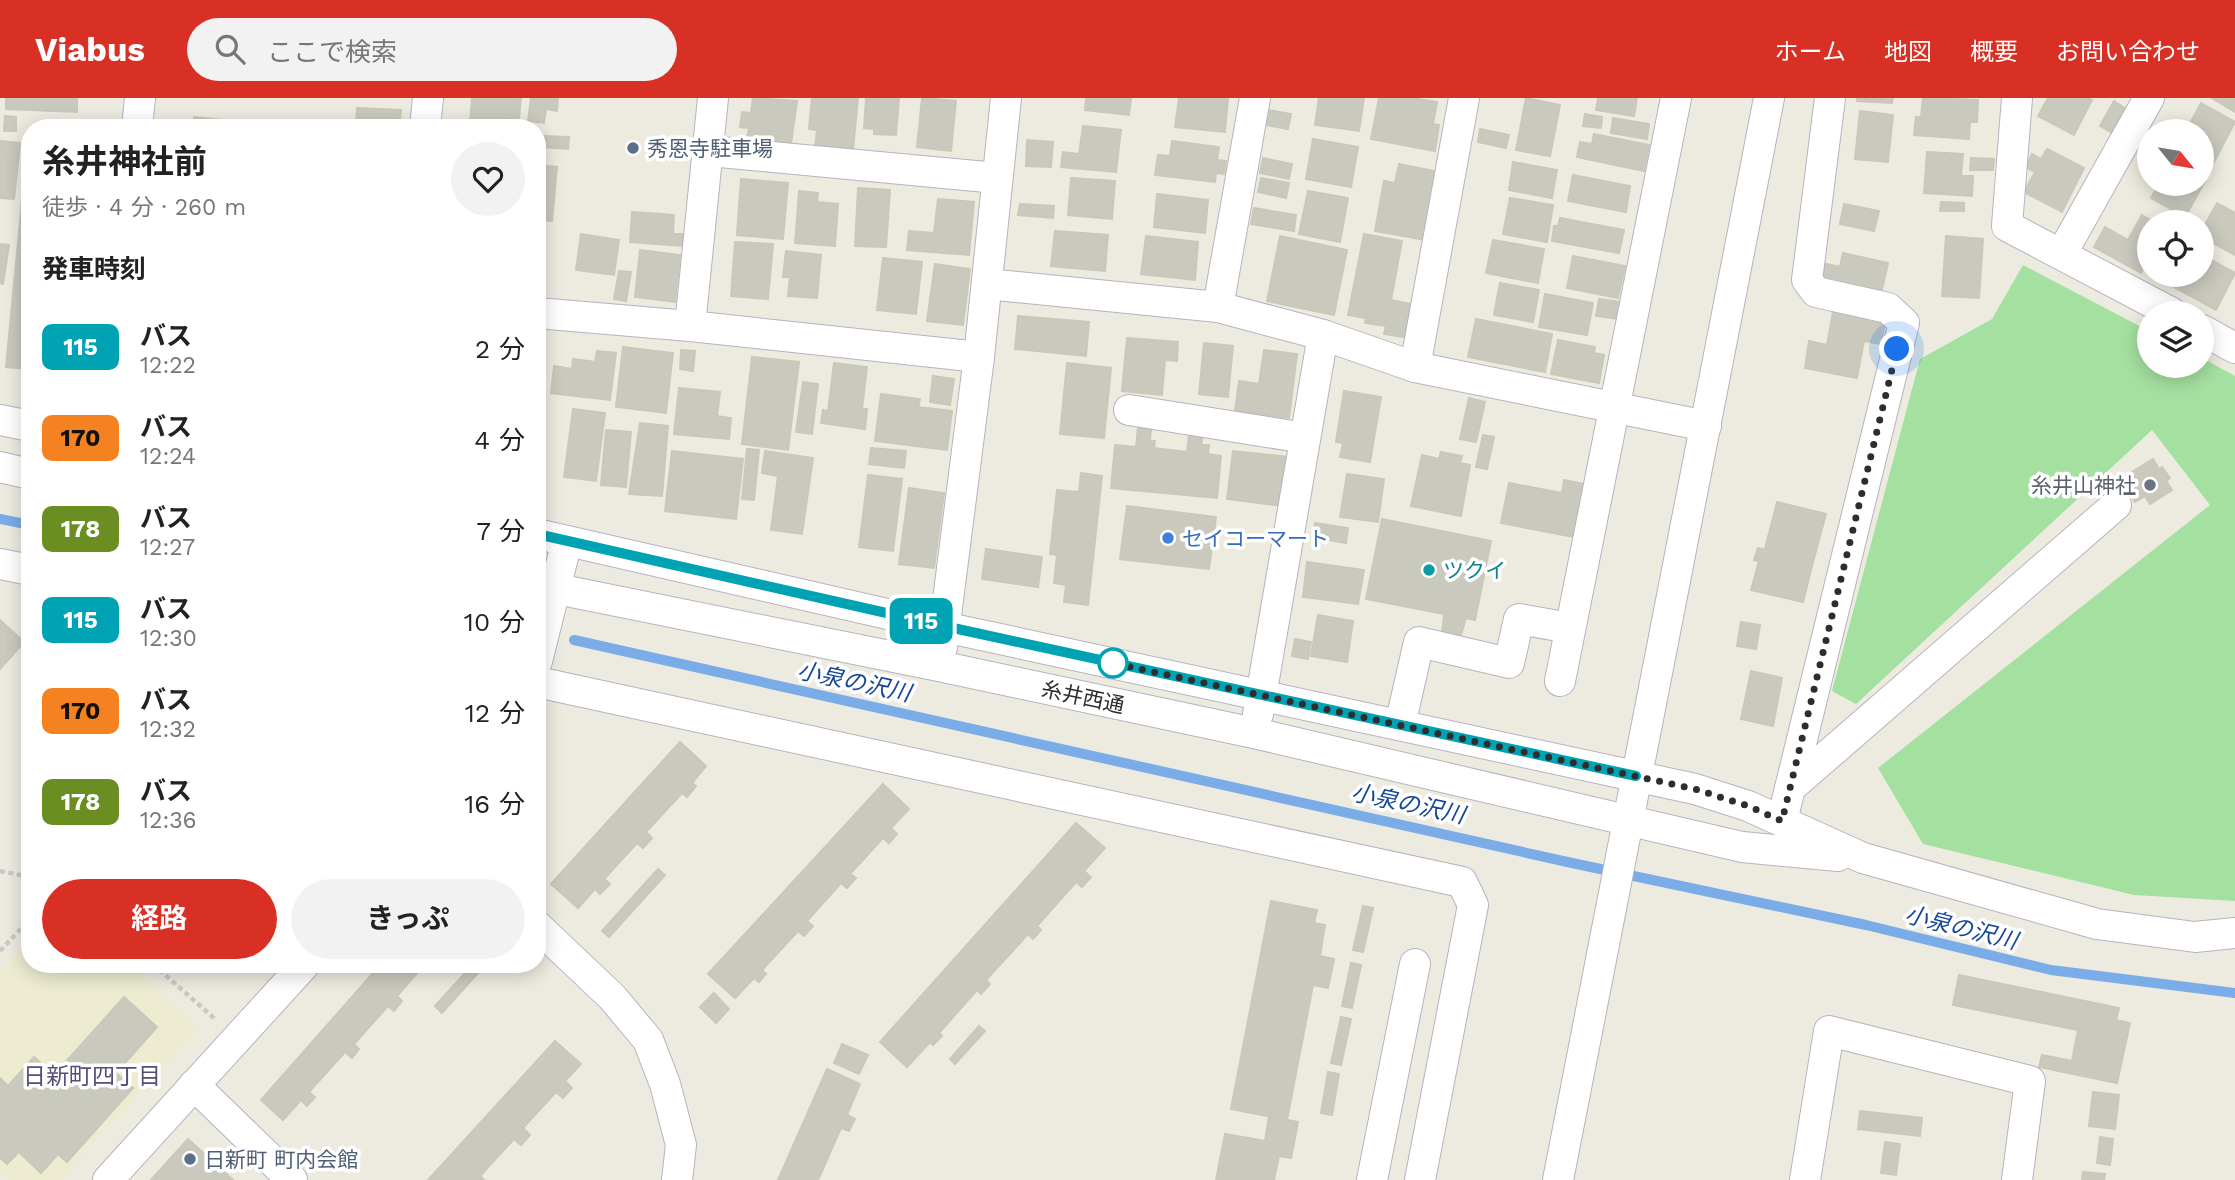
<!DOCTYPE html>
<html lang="ja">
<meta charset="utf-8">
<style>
:root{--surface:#fff;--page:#f2f2f2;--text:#222;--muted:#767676;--accent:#d93025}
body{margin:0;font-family:"Work Sans","Noto Sans JP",sans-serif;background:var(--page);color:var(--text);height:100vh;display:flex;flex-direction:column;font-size:26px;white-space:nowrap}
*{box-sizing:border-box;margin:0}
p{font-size:23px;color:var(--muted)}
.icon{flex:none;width:38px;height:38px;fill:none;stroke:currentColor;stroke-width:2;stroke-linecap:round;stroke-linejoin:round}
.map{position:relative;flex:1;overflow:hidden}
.drawer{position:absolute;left:21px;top:21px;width:525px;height:854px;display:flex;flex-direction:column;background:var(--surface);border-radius:28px;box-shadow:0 4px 18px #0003}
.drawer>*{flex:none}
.badge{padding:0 14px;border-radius:10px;font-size:24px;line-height:46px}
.needle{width:46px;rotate:120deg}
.buttons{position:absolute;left:2137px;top:21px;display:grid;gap:14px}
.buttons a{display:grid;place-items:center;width:77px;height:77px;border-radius:50%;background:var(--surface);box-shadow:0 4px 18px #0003;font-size:35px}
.you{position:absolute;width:35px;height:35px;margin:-18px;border:5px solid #fff;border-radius:50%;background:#1a73e8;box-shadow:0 0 0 10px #1a73e833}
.map>.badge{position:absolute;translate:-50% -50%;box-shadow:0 0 0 4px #fff}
h2{padding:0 21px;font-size:26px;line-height:63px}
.round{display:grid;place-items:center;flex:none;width:74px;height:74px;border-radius:37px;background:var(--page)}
.headline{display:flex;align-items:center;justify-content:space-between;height:119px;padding:0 21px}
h1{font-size:33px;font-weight:700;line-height:52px}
.primary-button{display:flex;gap:14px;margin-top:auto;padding:14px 21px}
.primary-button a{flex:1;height:80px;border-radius:42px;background:var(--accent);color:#fff;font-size:28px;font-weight:700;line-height:80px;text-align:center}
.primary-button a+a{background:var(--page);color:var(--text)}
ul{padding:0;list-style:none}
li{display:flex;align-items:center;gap:21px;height:91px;padding:0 21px}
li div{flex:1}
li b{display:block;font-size:26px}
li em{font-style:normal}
li .badge{min-width:77px;font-weight:700;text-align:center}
header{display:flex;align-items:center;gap:42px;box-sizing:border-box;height:98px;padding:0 35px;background:var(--accent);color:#fff}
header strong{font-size:33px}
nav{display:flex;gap:38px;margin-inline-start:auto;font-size:24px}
.search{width:490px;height:63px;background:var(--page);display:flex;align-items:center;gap:18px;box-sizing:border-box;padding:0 24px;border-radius:38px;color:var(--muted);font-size:26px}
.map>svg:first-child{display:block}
.education{fill:#edecd1}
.green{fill:#a4e0a0}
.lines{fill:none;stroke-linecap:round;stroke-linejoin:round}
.stream{stroke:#7aace8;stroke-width:10}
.building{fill:#c9c9be;stroke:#c9c8b9;stroke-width:2}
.minor-casing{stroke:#b5b3bf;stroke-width:32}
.path{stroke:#c8c8c8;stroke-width:4.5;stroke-dasharray:5 3.5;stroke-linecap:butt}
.minor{stroke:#fff;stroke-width:30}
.line-casing{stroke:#fff;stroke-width:16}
.line{stroke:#00a3b4;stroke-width:10}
.walk{stroke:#2d2d2d;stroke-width:7;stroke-dasharray:0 12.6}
.service-dot{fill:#5c6f8a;stroke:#fff;stroke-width:2.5}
.worship-dot{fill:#6b7280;stroke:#fff;stroke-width:2.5}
.shop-dot{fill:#3f7fe0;stroke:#fff;stroke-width:2.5}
.culture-dot{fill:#0f9aa8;stroke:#fff;stroke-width:2.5}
.stop-dot{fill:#fff;stroke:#00a3b4;stroke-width:3.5}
.labels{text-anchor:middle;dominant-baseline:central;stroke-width:7;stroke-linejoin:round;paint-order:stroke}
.service-label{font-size:21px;fill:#4e5e75;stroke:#fff;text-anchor:start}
.worship-label{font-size:21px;fill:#5b616d;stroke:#fff;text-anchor:end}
.shop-label{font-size:21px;fill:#366cbe;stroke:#fff;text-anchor:start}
.culture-label{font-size:21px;fill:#0d838f;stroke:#fff;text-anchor:start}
.street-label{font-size:21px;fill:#2d2d2d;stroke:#fff}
.water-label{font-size:23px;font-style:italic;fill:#154798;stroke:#fff}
.neighbourhood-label{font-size:23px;fill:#534f7b;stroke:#fff}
</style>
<header>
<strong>Viabus</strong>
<div class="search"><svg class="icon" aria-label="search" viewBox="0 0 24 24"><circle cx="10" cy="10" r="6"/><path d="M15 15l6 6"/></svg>ここで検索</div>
<nav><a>ホーム</a><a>地図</a><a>概要</a><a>お問い合わせ</a></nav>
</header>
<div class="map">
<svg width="2235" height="1082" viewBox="0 0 2235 1082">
<rect width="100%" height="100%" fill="#edebe0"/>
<polygon class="education" points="30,840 30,866 129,866 199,931 60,1082 10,1082 0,1073 0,873"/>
<polygon class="green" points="2023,167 2149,233 2149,268 2202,268 2202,260 2235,278 2235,803 2134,797 1923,746 1878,670 2210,407 2152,332 1856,606 1832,593 1920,261 1992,221"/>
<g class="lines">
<g class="stream">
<polyline points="0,421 30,427"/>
<polyline points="574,542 1572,765 1866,827 2051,872 2235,895"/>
</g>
</g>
<g class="building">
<polygon points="6,0 77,0 77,14 6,11"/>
<polygon points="472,0 521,0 518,30 470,26"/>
<polygon points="531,0 558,0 557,13 546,11 544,25 528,23"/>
<polygon points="753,0 797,3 791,46 747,41 749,30 740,29 742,14 751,15"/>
<polygon points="812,0 858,0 853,52 815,49 817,32 809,31"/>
<polygon points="866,0 899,0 896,37 874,36 874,31 864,30"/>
<polygon points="922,0 956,3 951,53 917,49"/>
<polygon points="1086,0 1131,0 1129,17 1085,12"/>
<polygon points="1179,0 1228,0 1225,34 1175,29"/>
<polygon points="1319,0 1364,0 1359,33 1315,27"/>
<polygon points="1379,0 1412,0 1437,4 1433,26 1439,27 1435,53 1371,41"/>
<polygon points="1526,0 1560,7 1550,58 1516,52"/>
<polygon points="1598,0 1637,0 1634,18 1596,12"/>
<polygon points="1857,0 1893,0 1892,5 1857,3"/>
<polygon points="1923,0 1978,2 1977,24 1970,24 1969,41 1914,37 1916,19 1921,19"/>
<polygon points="2048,0 2088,0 2092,2 2074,37 2038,18"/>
<polygon points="2212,0 2235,0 2235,14"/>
<polygon points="2114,3 2126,11 2112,35 2100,28"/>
<polygon points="2201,5 2235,24 2213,66 2202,60 2202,33 2186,33"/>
<polygon points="357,10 401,12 399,30 356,30"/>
<polygon points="1268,12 1291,16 1288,31 1266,27"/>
<polygon points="1860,13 1893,17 1888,64 1855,61"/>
<polygon points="1585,16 1602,19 1601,30 1583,28"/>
<polygon points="5,18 16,19 16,33 4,33"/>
<polygon points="194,19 301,30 193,30"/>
<polygon points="1613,20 1649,26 1647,41 1611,35"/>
<polygon points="1083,28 1121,32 1116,74 1061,69 1063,54 1079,56"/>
<polygon points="1480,31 1509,37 1506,50 1478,44"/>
<polygon points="1594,36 1649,47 1644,73 1577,59 1580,44 1592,46"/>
<polygon points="541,38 569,39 568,51 541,49"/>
<polygon points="1313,41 1358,49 1351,89 1306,81"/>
<polygon points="1027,42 1053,44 1051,69 1026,68"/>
<polygon points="0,43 20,45 14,101 0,100"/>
<polygon points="1172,43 1219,49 1217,62 1226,63 1224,76 1216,75 1215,84 1155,77 1158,57 1170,58"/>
<polygon points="27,51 30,51 30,271 6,269"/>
<polygon points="2047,51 2084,70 2062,114 2024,94 2035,74 2025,69 2032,56 2041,61"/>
<polygon points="1927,54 1963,56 1961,78 1973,78 1972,98 1924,95"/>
<polygon points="1263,60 1292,66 1289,81 1260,75"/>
<polygon points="1971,60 1994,61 1993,72 1970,72"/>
<polygon points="1513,64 1557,72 1552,100 1509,92"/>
<polygon points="1399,66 1439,74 1426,142 1375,133 1384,83 1395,85"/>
<polygon points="537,67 557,69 552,123 537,122"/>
<polygon points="2202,72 2209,76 2185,119 2151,100 2159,86 2202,86"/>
<polygon points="1573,77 1630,88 1626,114 1568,103"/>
<polygon points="1071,80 1115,83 1112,121 1068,117"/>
<polygon points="1261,80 1289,85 1286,100 1258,94"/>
<polygon points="741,81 788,85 783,141 737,137"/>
<polygon points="858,90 890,92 886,149 855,148"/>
<polygon points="799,93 818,95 817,104 838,106 835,148 795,145"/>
<polygon points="1308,93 1348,100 1340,144 1299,136"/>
<polygon points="1157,96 1208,102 1205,135 1154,129"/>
<polygon points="1510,100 1553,107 1547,144 1503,136"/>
<polygon points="938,101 974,104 969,157 907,152 909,133 934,135"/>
<polygon points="1941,104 1964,105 1964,113 1940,113"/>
<polygon points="2217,105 2235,115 2235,157 2202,139 2202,132"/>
<polygon points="1020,106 1054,108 1053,120 1018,117"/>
<polygon points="1844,106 1879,113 1874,133 1840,126"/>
<polygon points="1254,110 1296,117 1294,133 1251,126"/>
<polygon points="632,114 674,117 673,136 683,136 683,148 630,144"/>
<polygon points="2142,117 2154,124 2149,124 2149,160 2141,175 2094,149 2105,129 2128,142"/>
<polygon points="1560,120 1624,132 1619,155 1552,143 1554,128 1558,128"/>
<polygon points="1055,133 1108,137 1105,173 1051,168"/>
<polygon points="581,136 619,142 614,177 576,172"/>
<polygon points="1364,136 1402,143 1391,202 1416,207 1410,240 1384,236 1386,228 1365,225 1366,220 1348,217"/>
<polygon points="1146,138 1198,144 1195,182 1141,176"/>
<polygon points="1280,138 1347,152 1334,217 1267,203"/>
<polygon points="1946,138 1983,141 1979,200 1942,198"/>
<polygon points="1493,142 1544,151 1538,185 1486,175"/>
<polygon points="735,144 773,146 768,201 731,198"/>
<polygon points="0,146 9,147 3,186 0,185"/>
<polygon points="640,152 680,157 675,204 635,199"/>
<polygon points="786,153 821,157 817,200 788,198 790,179 783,179"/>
<polygon points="1843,155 1888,165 1881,196 1819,182 1822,165 1840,169"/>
<polygon points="2202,157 2235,175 2216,212 2174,189 2180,177 2202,177"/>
<polygon points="1573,158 1625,168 1618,200 1567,190"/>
<polygon points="883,160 922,164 916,216 877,212"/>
<polygon points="935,166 970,171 963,227 927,223"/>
<polygon points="619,173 631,174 626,203 614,201"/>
<polygon points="1500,185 1539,192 1533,224 1494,217"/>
<polygon points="1545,196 1593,205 1587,237 1539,229"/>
<polygon points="1599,201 1621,204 1618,221 1596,218"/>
<polygon points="1833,214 1885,224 1881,246 1864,243 1857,280 1805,270 1809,243 1827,247"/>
<polygon points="1018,218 1089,224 1086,258 1015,251"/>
<polygon points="1476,221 1552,236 1545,274 1468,259"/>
<polygon points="1127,240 1178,244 1177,263 1165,262 1162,297 1122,293"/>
<polygon points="1558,242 1595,249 1594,255 1604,257 1599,285 1551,276"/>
<polygon points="1204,245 1233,248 1228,299 1199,296"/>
<polygon points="623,249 673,255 666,315 616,309"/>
<polygon points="681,252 695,253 693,273 680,271"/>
<polygon points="1264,252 1297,256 1289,320 1235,313 1239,283 1259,286"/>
<polygon points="597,253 616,255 610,302 551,295 554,268 572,271 573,261 595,264"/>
<polygon points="752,259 799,264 788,352 742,346"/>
<polygon points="834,265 867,269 862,311 867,311 865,331 821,325 823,312 828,313"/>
<polygon points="1067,265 1111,270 1104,340 1060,336"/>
<polygon points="933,278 954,281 950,307 930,304"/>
<polygon points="803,284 818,286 812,336 796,334"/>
<polygon points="679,290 720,294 717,318 731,320 729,341 674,336"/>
<polygon points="1344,293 1381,299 1370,364 1340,359 1343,345 1336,344"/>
<polygon points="881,296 920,301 918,309 952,313 947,352 875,343"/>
<polygon points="1469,300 1485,304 1476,344 1460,341"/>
<polygon points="573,311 605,315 596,383 564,379"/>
<polygon points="640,325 668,328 662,398 629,396"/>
<polygon points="1138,329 1151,330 1150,343 1155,343 1154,350 1187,354 1189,336 1203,337 1201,347 1209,347 1208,356 1221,358 1217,400 1111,390 1115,347 1136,349"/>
<polygon points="606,332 631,334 626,389 601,387"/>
<polygon points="1483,337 1494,339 1487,371 1476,369"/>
<polygon points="871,350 906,353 904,370 869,366"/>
<polygon points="747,351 759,352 754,402 742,401"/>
<polygon points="672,353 743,361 736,421 665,413"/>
<polygon points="765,353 813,360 802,436 771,432 778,378 762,375"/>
<polygon points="1233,353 1288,359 1282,408 1227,401"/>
<polygon points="1441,354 1462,358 1460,365 1470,367 1461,418 1411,408 1422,357 1439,361"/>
<polygon points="2153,361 2159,371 2162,369 2170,380 2166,383 2172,392 2150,406 2145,398 2135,404 2126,390 2137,383 2132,374"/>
<polygon points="1081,375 1102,378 1088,507 1064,504 1066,487 1054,485 1057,457 1050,456 1057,392 1079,394"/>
<polygon points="1347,376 1384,381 1378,424 1340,419"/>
<polygon points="868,377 902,381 893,453 859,449"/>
<polygon points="1564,382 1584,386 1574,439 1501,425 1509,385 1562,395"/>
<polygon points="909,390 944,395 934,470 899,466"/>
<polygon points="1777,404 1826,416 1813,464 1765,451"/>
<polygon points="1127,408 1216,419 1209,471 1120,461"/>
<polygon points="1382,421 1491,443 1475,522 1466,520 1460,540 1442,536 1444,516 1366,501"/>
<polygon points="1315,425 1348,430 1346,445 1313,439"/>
<polygon points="1758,450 1813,464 1803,504 1751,492 1759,463 1754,462"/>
<polygon points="986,451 1042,459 1038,489 982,481"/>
<polygon points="1307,464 1364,472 1358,506 1303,499"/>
<polygon points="1318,517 1353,523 1347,564 1311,558"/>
<polygon points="0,522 24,544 0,571"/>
<polygon points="1741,524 1760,527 1756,551 1737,548"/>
<polygon points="1295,541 1311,544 1308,561 1292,558"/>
<polygon points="1751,573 1782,580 1773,628 1741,621"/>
<polygon points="680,644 706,668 692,685 696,688 687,699 682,695 646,734 652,740 643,750 637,745 604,781 610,786 600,796 595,791 578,810 551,786"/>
<polygon points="883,686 909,711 891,730 897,736 889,745 883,740 850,776 856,780 847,790 841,785 807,823 813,828 804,838 798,833 762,872 766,876 759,884 754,880 735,900 708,876"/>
<polygon points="1076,725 1105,750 1084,773 1091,779 1082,789 1076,784 1037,828 1041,832 1033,841 1028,836 986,882 990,886 981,896 977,892 939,935 942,938 933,947 930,944 907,969 880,944"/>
<polygon points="658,771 665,777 609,839 602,833"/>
<polygon points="1271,803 1317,812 1314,825 1325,827 1320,858 1334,861 1328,890 1313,887 1287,1022 1231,1011"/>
<polygon points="1363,808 1373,810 1363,854 1353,852"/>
<polygon points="1351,865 1361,867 1352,910 1342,908"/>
<polygon points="381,866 425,866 397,898 402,903 394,913 388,908 354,946 359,951 352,960 345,954 309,994 315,999 307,1008 301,1002 283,1022 261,1002"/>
<polygon points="473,866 486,866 442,915 435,908"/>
<polygon points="1959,877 2119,910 2116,922 2130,925 2117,985 2039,969 2042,957 2072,963 2078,932 1953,907"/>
<polygon points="714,895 729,911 716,925 700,909"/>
<polygon points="124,899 157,929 116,975 133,990 67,1064 58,1056 41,1075 19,1054 7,1066 0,1060 0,980 8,988 34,959 54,977"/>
<polygon points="1341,919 1351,921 1341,967 1331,965"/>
<polygon points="979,928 985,933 955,966 950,961"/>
<polygon points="555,943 581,966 565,983 572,990 563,1000 556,994 523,1030 530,1037 521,1047 514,1041 480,1078 484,1082 428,1082"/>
<polygon points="842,946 868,957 859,976 834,965"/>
<polygon points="827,971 860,986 847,1017 855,1021 849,1033 841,1030 818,1082 778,1082"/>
<polygon points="1328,974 1339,976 1332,1017 1321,1015"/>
<polygon points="2093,994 2119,997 2115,1031 2089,1028"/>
<polygon points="1860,1013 1922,1020 1920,1038 1858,1031"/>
<polygon points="1269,1018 1298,1024 1291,1060 1279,1058 1274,1082 1216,1082 1225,1036 1265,1043"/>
<polygon points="2100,1039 2113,1041 2110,1067 2097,1065"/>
<polygon points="188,1041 233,1082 151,1082"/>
<polygon points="1885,1044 1900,1046 1896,1077 1881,1075"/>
<polygon points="2083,1074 2105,1076 2104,1082 2082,1082"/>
</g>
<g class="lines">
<g class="minor-casing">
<g id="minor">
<polyline points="2017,0 2007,128 2172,215"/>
<polyline points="137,30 140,0"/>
<polyline points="425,30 428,0"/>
<polyline points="709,53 997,80"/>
<polyline points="2062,155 2149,0"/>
<polyline points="987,186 1218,209 1323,237 1415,269 1706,328"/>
<polyline points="1218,209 1255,0"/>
<polyline points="537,215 690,228 979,259"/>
<polyline points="690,228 713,0"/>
<polyline points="2202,232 2235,250"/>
<polyline points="1415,269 1464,0"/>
<polyline points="1129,312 1305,340"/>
<polyline points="0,322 30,328"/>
<polyline points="0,369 30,376"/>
<polyline points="537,436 944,529 1695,691 1748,708 1863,760 2097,826 2195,839 2235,835"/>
<polyline points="0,466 30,472"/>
<polyline points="537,487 939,568 1254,635 1742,749 1838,758"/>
<polyline points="942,549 979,259 1006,0"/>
<polyline points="537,563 567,443"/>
<polyline points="1560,583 1676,0"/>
<polyline points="537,584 1462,784 1473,807 1420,1082"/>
<polyline points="1258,616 1323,237"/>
<polyline points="1400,627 1419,544 1509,565 1519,521 1570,530"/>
<polyline points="1790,690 2116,407"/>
<polyline points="1782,723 1904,225 1888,210 1816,194 1807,182 1830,0"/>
<polyline points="537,828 612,899 648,942 665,986 681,1047 677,1082"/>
<polyline points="194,987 292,1082"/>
<polyline points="108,1082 305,866"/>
<polyline points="1372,1082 1415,866"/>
<path d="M1558 1082C1625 721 1700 361 1769 0"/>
<polyline points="1805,1082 1829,933 2030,983 2017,1082"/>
</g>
</g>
<g class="path">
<polyline points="0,773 30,779"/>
<polyline points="0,853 30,821"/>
<polyline points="153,866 215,921"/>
</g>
<use href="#minor" class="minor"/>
</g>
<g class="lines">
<g class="line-casing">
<polyline id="line" points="537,436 944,528 1636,678"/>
</g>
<use href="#line" class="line"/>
<polyline class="walk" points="1113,565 1103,563 1695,691 1748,708 1782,723 1897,251"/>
</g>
<g class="service-dot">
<circle cx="633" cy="50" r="7"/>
<circle cx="190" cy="1061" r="7"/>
</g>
<circle class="worship-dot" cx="2150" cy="387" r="7"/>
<circle class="shop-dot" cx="1168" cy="440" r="7"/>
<circle class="culture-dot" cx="1429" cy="472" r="7"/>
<circle class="stop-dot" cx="1113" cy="565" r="14"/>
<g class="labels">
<g class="service-label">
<text x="647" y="50">秀恩寺駐車場</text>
<text x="204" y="1061">日新町 町内会館</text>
</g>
<g class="worship-label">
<text x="2136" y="387">糸井山神社</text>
</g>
<g class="shop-label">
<text x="1182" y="440">セイコーマート</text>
</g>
<g class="culture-label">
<text x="1443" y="472">ツクイ</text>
</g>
<g class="street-label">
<text transform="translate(1083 599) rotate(12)">糸井西通</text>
</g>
<g class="water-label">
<text transform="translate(854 584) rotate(12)">小泉の沢川</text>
<text transform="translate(1408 706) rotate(12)">小泉の沢川</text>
<text transform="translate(1961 830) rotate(14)">小泉の沢川</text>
</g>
<g class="neighbourhood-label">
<text x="92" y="978">日新町四丁目</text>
</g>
</g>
</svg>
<div class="buttons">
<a><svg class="needle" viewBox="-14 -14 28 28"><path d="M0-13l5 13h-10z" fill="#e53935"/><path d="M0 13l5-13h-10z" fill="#767676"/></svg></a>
<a><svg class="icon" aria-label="locate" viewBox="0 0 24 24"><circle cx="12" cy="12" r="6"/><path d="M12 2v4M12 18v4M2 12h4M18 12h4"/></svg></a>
<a><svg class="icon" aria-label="layers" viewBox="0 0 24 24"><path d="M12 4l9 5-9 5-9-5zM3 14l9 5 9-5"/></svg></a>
</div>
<div class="you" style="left:1897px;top:251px"></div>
<b class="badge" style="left:921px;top:523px;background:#00a3b4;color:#fff">115</b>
<section class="drawer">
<div class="headline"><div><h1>糸井神社前</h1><p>徒歩 · 4 分 · 260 m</p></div><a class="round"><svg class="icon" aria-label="heart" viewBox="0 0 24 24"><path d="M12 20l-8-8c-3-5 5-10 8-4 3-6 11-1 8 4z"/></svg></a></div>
<h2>発車時刻</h2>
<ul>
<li><span class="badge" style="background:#00a3b4;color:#fff">115</span><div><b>バス</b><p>12:22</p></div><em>2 分</em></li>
<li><span class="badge" style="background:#f58220;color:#111">170</span><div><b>バス</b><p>12:24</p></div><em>4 分</em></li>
<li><span class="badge" style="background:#6b8e23;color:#fff">178</span><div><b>バス</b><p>12:27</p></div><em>7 分</em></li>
<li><span class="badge" style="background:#00a3b4;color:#fff">115</span><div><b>バス</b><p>12:30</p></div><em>10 分</em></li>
<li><span class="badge" style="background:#f58220;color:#111">170</span><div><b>バス</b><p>12:32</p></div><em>12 分</em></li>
<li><span class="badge" style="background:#6b8e23;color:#fff">178</span><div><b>バス</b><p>12:36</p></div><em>16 分</em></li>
</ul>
<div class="primary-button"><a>経路</a><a>きっぷ</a></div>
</section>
</div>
